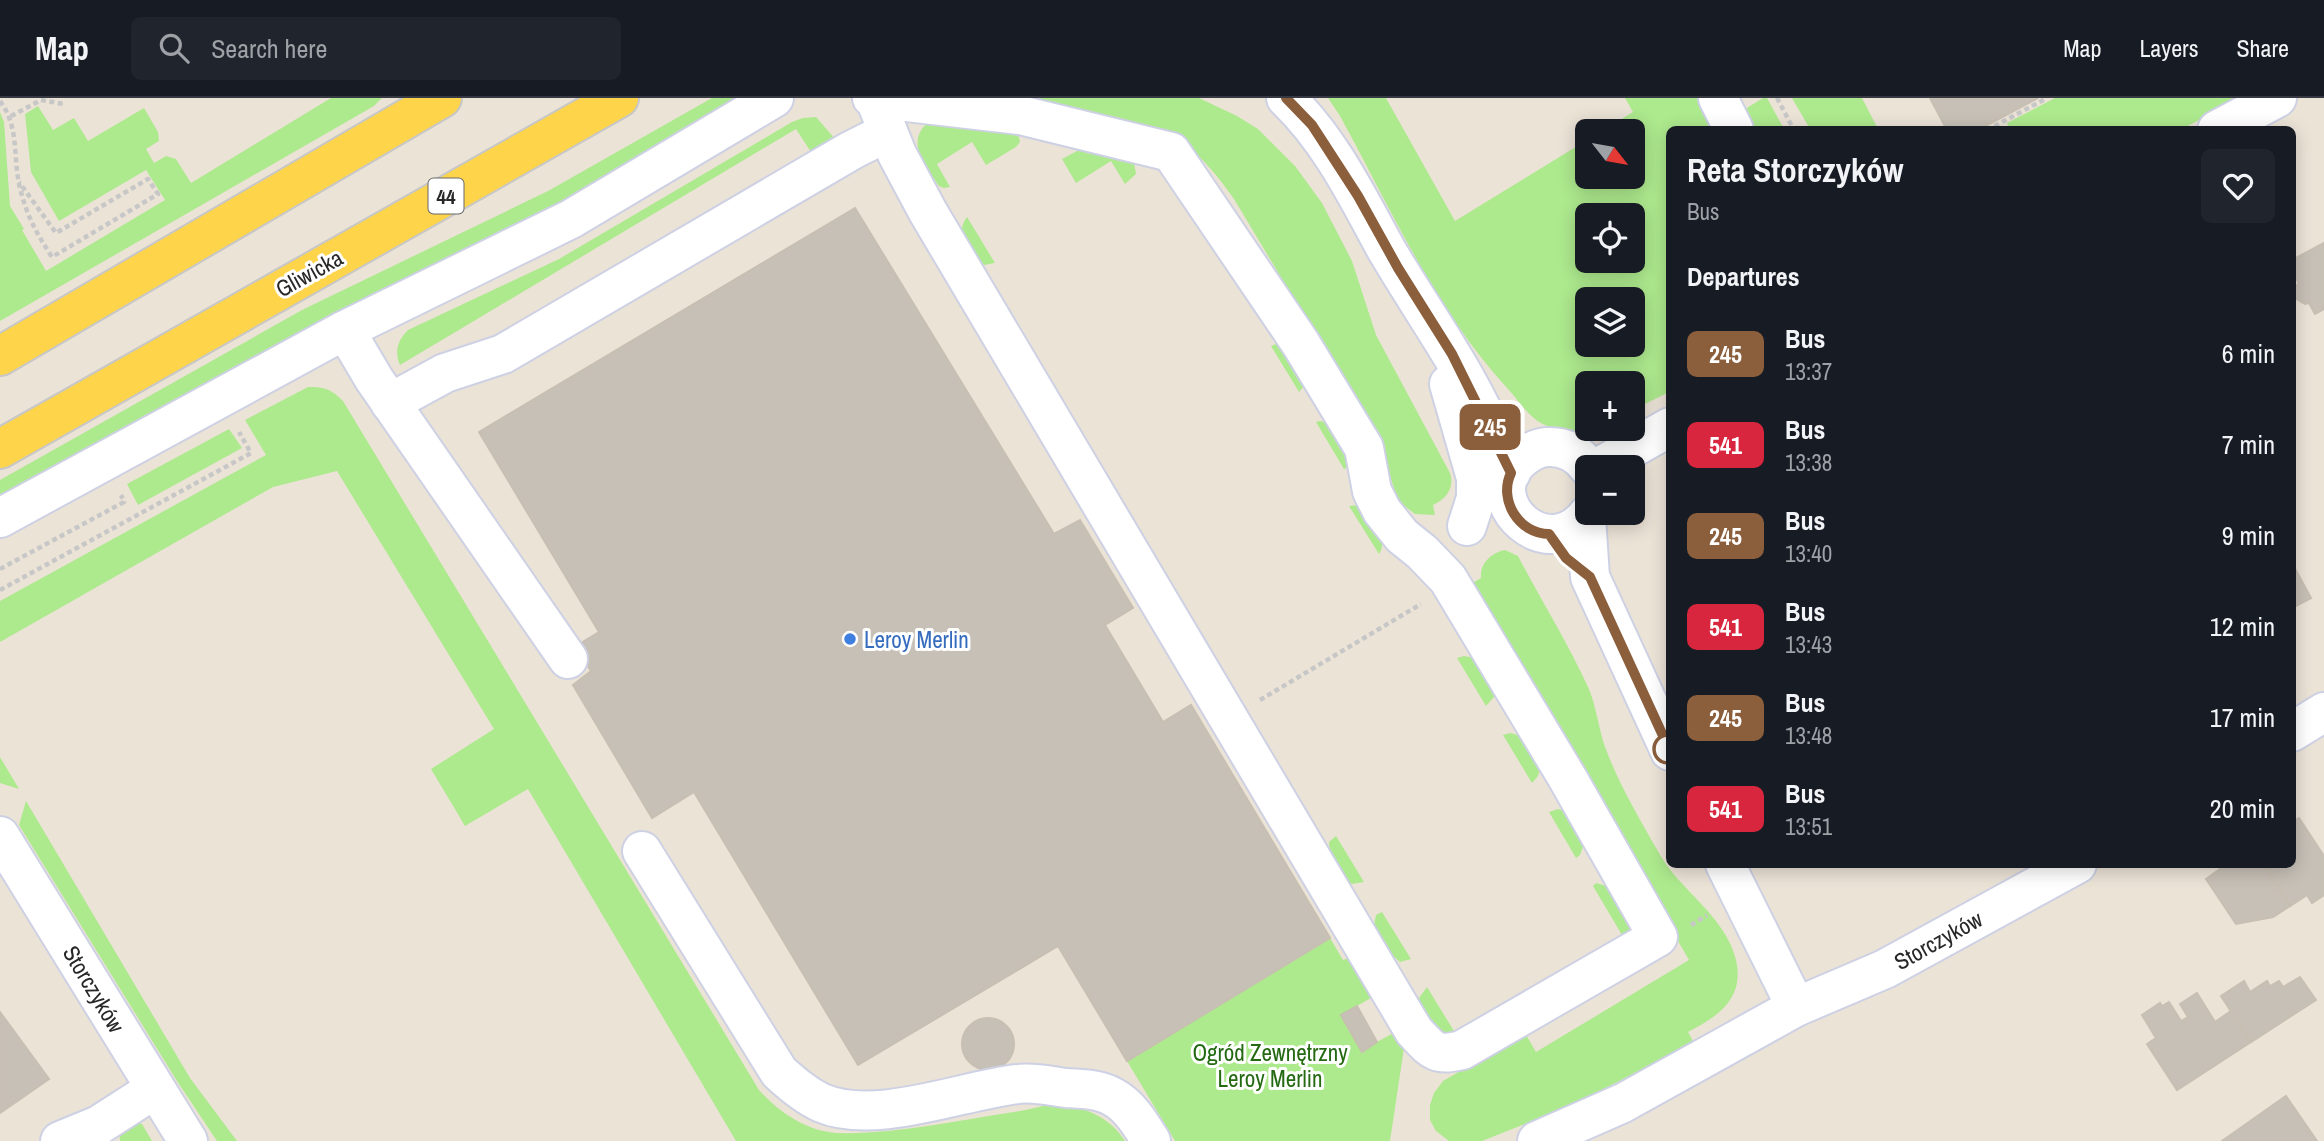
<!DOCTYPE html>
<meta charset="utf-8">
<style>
:root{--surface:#171b24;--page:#20242c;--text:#f1f3f6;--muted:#9ea1a6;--line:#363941}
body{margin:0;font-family:"Archivo Narrow",sans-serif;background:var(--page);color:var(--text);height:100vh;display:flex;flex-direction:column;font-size:26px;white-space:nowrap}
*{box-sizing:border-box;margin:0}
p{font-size:23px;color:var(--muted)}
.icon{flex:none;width:38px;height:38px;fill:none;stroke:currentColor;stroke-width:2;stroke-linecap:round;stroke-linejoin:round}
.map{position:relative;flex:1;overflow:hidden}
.drawer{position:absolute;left:1666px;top:28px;width:630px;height:742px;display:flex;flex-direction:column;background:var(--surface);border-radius:10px;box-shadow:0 4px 18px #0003}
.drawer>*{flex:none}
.badge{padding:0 14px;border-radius:10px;font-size:24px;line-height:46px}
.needle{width:46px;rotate:121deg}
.controls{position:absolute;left:1575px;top:21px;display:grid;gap:14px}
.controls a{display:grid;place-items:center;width:70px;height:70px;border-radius:10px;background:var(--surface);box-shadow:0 4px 18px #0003;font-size:35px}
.map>.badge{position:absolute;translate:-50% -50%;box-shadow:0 0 0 4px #fff}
h2{padding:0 21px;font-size:26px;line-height:63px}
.round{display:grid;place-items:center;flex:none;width:74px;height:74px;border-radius:10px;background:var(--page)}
.head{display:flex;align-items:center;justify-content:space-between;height:119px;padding:0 21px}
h1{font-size:33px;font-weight:700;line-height:52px}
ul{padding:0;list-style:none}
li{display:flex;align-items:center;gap:21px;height:91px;padding:0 21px}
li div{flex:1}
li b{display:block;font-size:26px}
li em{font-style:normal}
li .badge{min-width:77px;font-weight:700;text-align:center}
header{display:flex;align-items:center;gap:42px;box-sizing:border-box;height:98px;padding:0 35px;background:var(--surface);border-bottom:2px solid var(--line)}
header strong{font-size:33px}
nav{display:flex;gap:38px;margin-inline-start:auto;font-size:24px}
.search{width:490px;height:63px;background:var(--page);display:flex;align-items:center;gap:18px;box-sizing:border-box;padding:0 24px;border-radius:10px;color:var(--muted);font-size:26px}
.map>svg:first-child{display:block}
.green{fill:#ade98d;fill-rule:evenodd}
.building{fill:#c7c0b7;stroke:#c7bfb1;stroke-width:2}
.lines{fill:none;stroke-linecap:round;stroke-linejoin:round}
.minor-casing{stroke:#cdd1e3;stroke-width:42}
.major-casing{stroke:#c7c7c7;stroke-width:42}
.path{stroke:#c7c7c7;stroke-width:4.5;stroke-dasharray:5 3.5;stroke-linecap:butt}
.minor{stroke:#fff;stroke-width:38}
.major{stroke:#fed44a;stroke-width:38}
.line-casing{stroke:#fff;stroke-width:16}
.line{stroke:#8b5e3c;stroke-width:10}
.shop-dot{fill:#3f7fe0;stroke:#fff;stroke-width:2.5}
.stop-dot{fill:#fff;stroke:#8b5e3c;stroke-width:3.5}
.labels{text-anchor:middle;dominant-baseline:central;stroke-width:6;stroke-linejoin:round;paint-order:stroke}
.shield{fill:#fff;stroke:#686868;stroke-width:2}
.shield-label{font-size:21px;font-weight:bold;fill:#282828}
.street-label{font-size:23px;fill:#282828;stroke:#fff}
.shop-label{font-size:23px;fill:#366cbe;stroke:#fff;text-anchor:start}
.park-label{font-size:23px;fill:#246a12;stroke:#fff}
</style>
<header>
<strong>Map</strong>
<div class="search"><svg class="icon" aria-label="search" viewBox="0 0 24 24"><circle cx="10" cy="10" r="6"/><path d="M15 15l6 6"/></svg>Search here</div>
<nav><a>Map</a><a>Layers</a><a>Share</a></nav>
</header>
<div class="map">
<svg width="2324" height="1043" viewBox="0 0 2324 1043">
<rect width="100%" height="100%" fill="#ece3d7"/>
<g class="green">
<polygon points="331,0 382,0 374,8 0,223 0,14 4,24 10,108 24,131 22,132 46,173 165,102 146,72 59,123 31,74 25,16 38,8 53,32 74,20 88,43 144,10 158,34 159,43 146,51 154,65 166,58 176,61 191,85"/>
<polygon points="712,0 753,0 560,115 0,402 0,382 302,212 548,93"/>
<path d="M998 0H1199L1237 18 1258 31 1295 68 1322 105 1352 163 1376 237 1450 375C1455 390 1446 401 1433 407L1435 417 1415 416 1398 403 1379 343 1234 101C1219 80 1203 59 1182 45 1135 14 1054 9 998 0Z"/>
<path d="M1328 0H1386L1455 123 1587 42V79H1633V33H1602L1633 14 1625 0H1697L1714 31 1670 32 1669 294 1633 312V285H1587V331H1619C1595 338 1564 338 1541 325 1528 318 1518 302 1508 291 1435 212 1391 111 1340 18ZM1587 117H1633V163H1587ZM1587 201H1633V247H1587Z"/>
<polygon points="1763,0 1767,0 1784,31 1753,31 1742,13"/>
<polygon points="1792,0 1862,0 1878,31 1810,31"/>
<polygon points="2055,0 2241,0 2182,31 2001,32 2008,28 2007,25"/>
<path d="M816 19 835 41 811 54 796 31 400 267C394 253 398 242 408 232L559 161 792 24 803 20Z"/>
<path d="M929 24 1016 37 1019 39 1020 44 1016 49 986 67 972 44 937 66 950 89 944 90 939 88C926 68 904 43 929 24Z"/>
<polygon points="1081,51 1130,60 1134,65 1136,76 1125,86 1111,63 1076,85 1062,61"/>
<path d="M967 119 995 165 984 167 979 165C969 150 954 136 967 119Z"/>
<polygon points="1276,246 1281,246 1305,287 1299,294 1271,248"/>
<path d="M308 289C325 289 331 291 343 303L759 992C779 1014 806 1033 837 1035 891 1037 960 1022 1014 1014 1030 1012 1052 1004 1067 1007 1091 1012 1112 1022 1125 1043H736L528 691 465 728 431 671 494 631 337 373 273 389 0 544V503L266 357 245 322Z"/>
<polygon points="1320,323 1329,325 1348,359 1348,369 1344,371 1316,324"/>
<polygon points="229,331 242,350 138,407 127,386"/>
<path d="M1359 407C1368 420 1390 441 1379 456L1349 408Z"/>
<path d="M1505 452 1518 458C1541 502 1568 545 1588 589 1596 607 1598 627 1604 646 1617 683 1639 720 1659 755 1680 793 1725 817 1736 862 1745 901 1717 919 1688 934L1694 945 1570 1008 1482 1043H1449L1436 1033 1430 1022V1007L1434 995 1443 983 1525 935 1536 954 1689 862 1471 486 1481 480C1480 465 1491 455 1505 452Z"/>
<polygon points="1464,558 1474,560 1494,591 1495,598 1486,608 1457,560"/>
<polygon points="1510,635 1522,638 1540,671 1538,678 1532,685 1503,637"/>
<polygon points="0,659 19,691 0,685"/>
<polygon points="26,703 190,980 237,1043 217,1043 177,983 19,727"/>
<polygon points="1558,711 1565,713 1584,746 1580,757 1576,760 1549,714"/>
<path d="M1336 738 1364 784 1352 786C1341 780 1329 757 1329 744Z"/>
<polygon points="1596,785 1610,789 1631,828 1628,833 1622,837 1593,788"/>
<polygon points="1382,814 1411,861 1400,864 1390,855 1374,827 1376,817"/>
<polygon points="1330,840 1343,862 1349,860 1376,897 1357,908 1377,944 1397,933 1404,950 1390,1043 1175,1043 1127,963"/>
<polygon points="1427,889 1457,938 1440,937 1420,905 1419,900"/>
<polygon points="137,1024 142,1026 152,1043 120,1043 119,1034"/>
</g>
<g class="building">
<polygon points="1930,0 2038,0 1978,32 1947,32"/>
<polygon points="855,110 1054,436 1080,422 1133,510 1105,527 1163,624 1191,607 1330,840 1127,963 1058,848 858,967 694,694 652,720 573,587 591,573 576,548 599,534 479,334"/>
<polygon points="2324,145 2324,211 2315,216 2309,205 2305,206 2295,200 2293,195 2295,188 2299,186 2292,172 2292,162"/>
<polygon points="2292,465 2311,500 2292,510"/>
<polygon points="2299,720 2324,758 2324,797 2312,805 2307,797 2290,808 2263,766 2292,766 2292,724"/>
<polygon points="2227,766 2263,766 2290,808 2273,819 2236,826 2206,781"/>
<polygon points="2300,879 2316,902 2251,944 2221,898 2244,883 2250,894 2267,883 2270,888 2279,883 2283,889"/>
<polygon points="2197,895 2215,924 2231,913 2251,944 2177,992 2147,946 2156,940 2142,917 2160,905 2162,908 2169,904 2181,923 2188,919 2180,906"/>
<polygon points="1357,908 1377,944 1362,954 1341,917"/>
<polygon points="0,914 49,981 0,1015"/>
<circle cx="988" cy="946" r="26"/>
<polygon points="2286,998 2317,1043 2222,1043"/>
</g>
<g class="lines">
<g class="minor-casing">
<g id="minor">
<path d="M872 0 1020 17 1171 54 1301 246 1364 350 1372 393 1382 413 1402 438 1422 454 1448 481 1568 681 1658 839 1462 952C1435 959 1432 952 1414 933L928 114 897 56 875 1"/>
<path d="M1286 0C1330 42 1357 98 1386 151 1407 187 1430 221 1451 256 1474 293 1494 335 1511 375"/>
<polyline points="1718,0 1734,32"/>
<polyline points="2217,32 2277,0"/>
<polyline points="345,232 374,281 568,561"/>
<polyline points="1449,286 1476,380 1476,400 1467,428"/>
<polyline points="390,305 445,275 503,256 852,52 888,34"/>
<path d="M1588 369C1578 355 1564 348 1547 349 1535 350 1526 356 1518 364 1478 404 1548 470 1589 415"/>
<polyline points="1599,369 1670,329"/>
<polyline points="1586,419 1590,479 1670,653"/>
<polyline points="0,420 345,232 571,121 774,0"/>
<polyline points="2292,634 2324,614"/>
<polyline points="0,738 188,1043"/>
<path d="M642 753 779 974C792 986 806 998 822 1005 875 1028 963 992 1018 986 1033 984 1051 988 1066 990 1082 991 1099 991 1113 999 1130 1008 1141 1027 1151 1043"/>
<polyline points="1725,766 1796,909"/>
<polyline points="60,1043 99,1027 155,991"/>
<polyline points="1537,1043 1623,1005 1796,909 1885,871 2077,766"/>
</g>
</g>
<g class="major-casing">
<g id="major">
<polyline points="0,258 442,0"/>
<polyline points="0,351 619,0"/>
</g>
</g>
<g class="path">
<polyline points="1777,0 1794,32"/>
<path d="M0 3C19 29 13 55 19 86 26 116 35 133 52 159L158 96 148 81 56 135 19 84"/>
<polyline points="11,18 41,2 64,6"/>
<polyline points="1987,32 2047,0"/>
<polyline points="0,471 124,404 121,397"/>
<polyline points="0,492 251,355 239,334"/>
<polyline points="1260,602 1421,506"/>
<polyline points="1691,827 1707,817"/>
</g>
<use href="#minor" class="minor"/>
<use href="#major" class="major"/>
</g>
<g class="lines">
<g class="line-casing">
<path id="line" d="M1286 0 1312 27 1358 98 1398 170 1452 256 1511 375C1498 402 1519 436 1549 436L1566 460 1590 479 1670 653"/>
</g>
<use href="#line" class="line"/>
</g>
<circle class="shop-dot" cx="850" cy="541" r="7"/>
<circle class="stop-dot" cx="1668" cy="651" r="14"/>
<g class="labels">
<rect class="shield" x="428.5" y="80.5" width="35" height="35" rx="5"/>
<g class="shield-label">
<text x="446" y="98">44</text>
</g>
<g class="street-label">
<text transform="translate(309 175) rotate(-29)">Gliwicka</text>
<text transform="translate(1938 842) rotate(-29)">Storczyków</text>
<text transform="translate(94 891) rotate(59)">Storczyków</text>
</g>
<g class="shop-label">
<text x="864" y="541">Leroy Merlin</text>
</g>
<g class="park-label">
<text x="1270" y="954">Ogród Zewnętrzny<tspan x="1270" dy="26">Leroy Merlin</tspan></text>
</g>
</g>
</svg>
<div class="controls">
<a><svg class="needle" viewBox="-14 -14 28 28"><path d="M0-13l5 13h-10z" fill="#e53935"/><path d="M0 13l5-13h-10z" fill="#9ea1a6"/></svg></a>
<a><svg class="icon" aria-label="locate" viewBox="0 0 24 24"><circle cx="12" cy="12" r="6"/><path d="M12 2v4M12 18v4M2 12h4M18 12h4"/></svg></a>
<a><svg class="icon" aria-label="layers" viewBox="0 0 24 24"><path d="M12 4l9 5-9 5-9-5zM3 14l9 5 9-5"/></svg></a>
<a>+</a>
<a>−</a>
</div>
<b class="badge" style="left:1490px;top:329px;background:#8b5e3c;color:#fff">245</b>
<section class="drawer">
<div class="head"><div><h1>Reta Storczyków</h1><p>Bus</p></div><a class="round"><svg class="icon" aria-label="heart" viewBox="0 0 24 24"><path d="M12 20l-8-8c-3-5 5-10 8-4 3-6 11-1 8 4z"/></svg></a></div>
<h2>Departures</h2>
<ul>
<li><span class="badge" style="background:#8b5e3c;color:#fff">245</span><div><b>Bus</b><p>13:37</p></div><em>6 min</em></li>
<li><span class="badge" style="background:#d7263d;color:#fff">541</span><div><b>Bus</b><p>13:38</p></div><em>7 min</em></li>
<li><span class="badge" style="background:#8b5e3c;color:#fff">245</span><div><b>Bus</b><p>13:40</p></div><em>9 min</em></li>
<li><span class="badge" style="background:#d7263d;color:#fff">541</span><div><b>Bus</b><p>13:43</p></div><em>12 min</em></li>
<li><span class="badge" style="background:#8b5e3c;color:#fff">245</span><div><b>Bus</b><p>13:48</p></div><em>17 min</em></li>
<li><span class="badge" style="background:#d7263d;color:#fff">541</span><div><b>Bus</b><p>13:51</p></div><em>20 min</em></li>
</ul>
</section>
</div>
